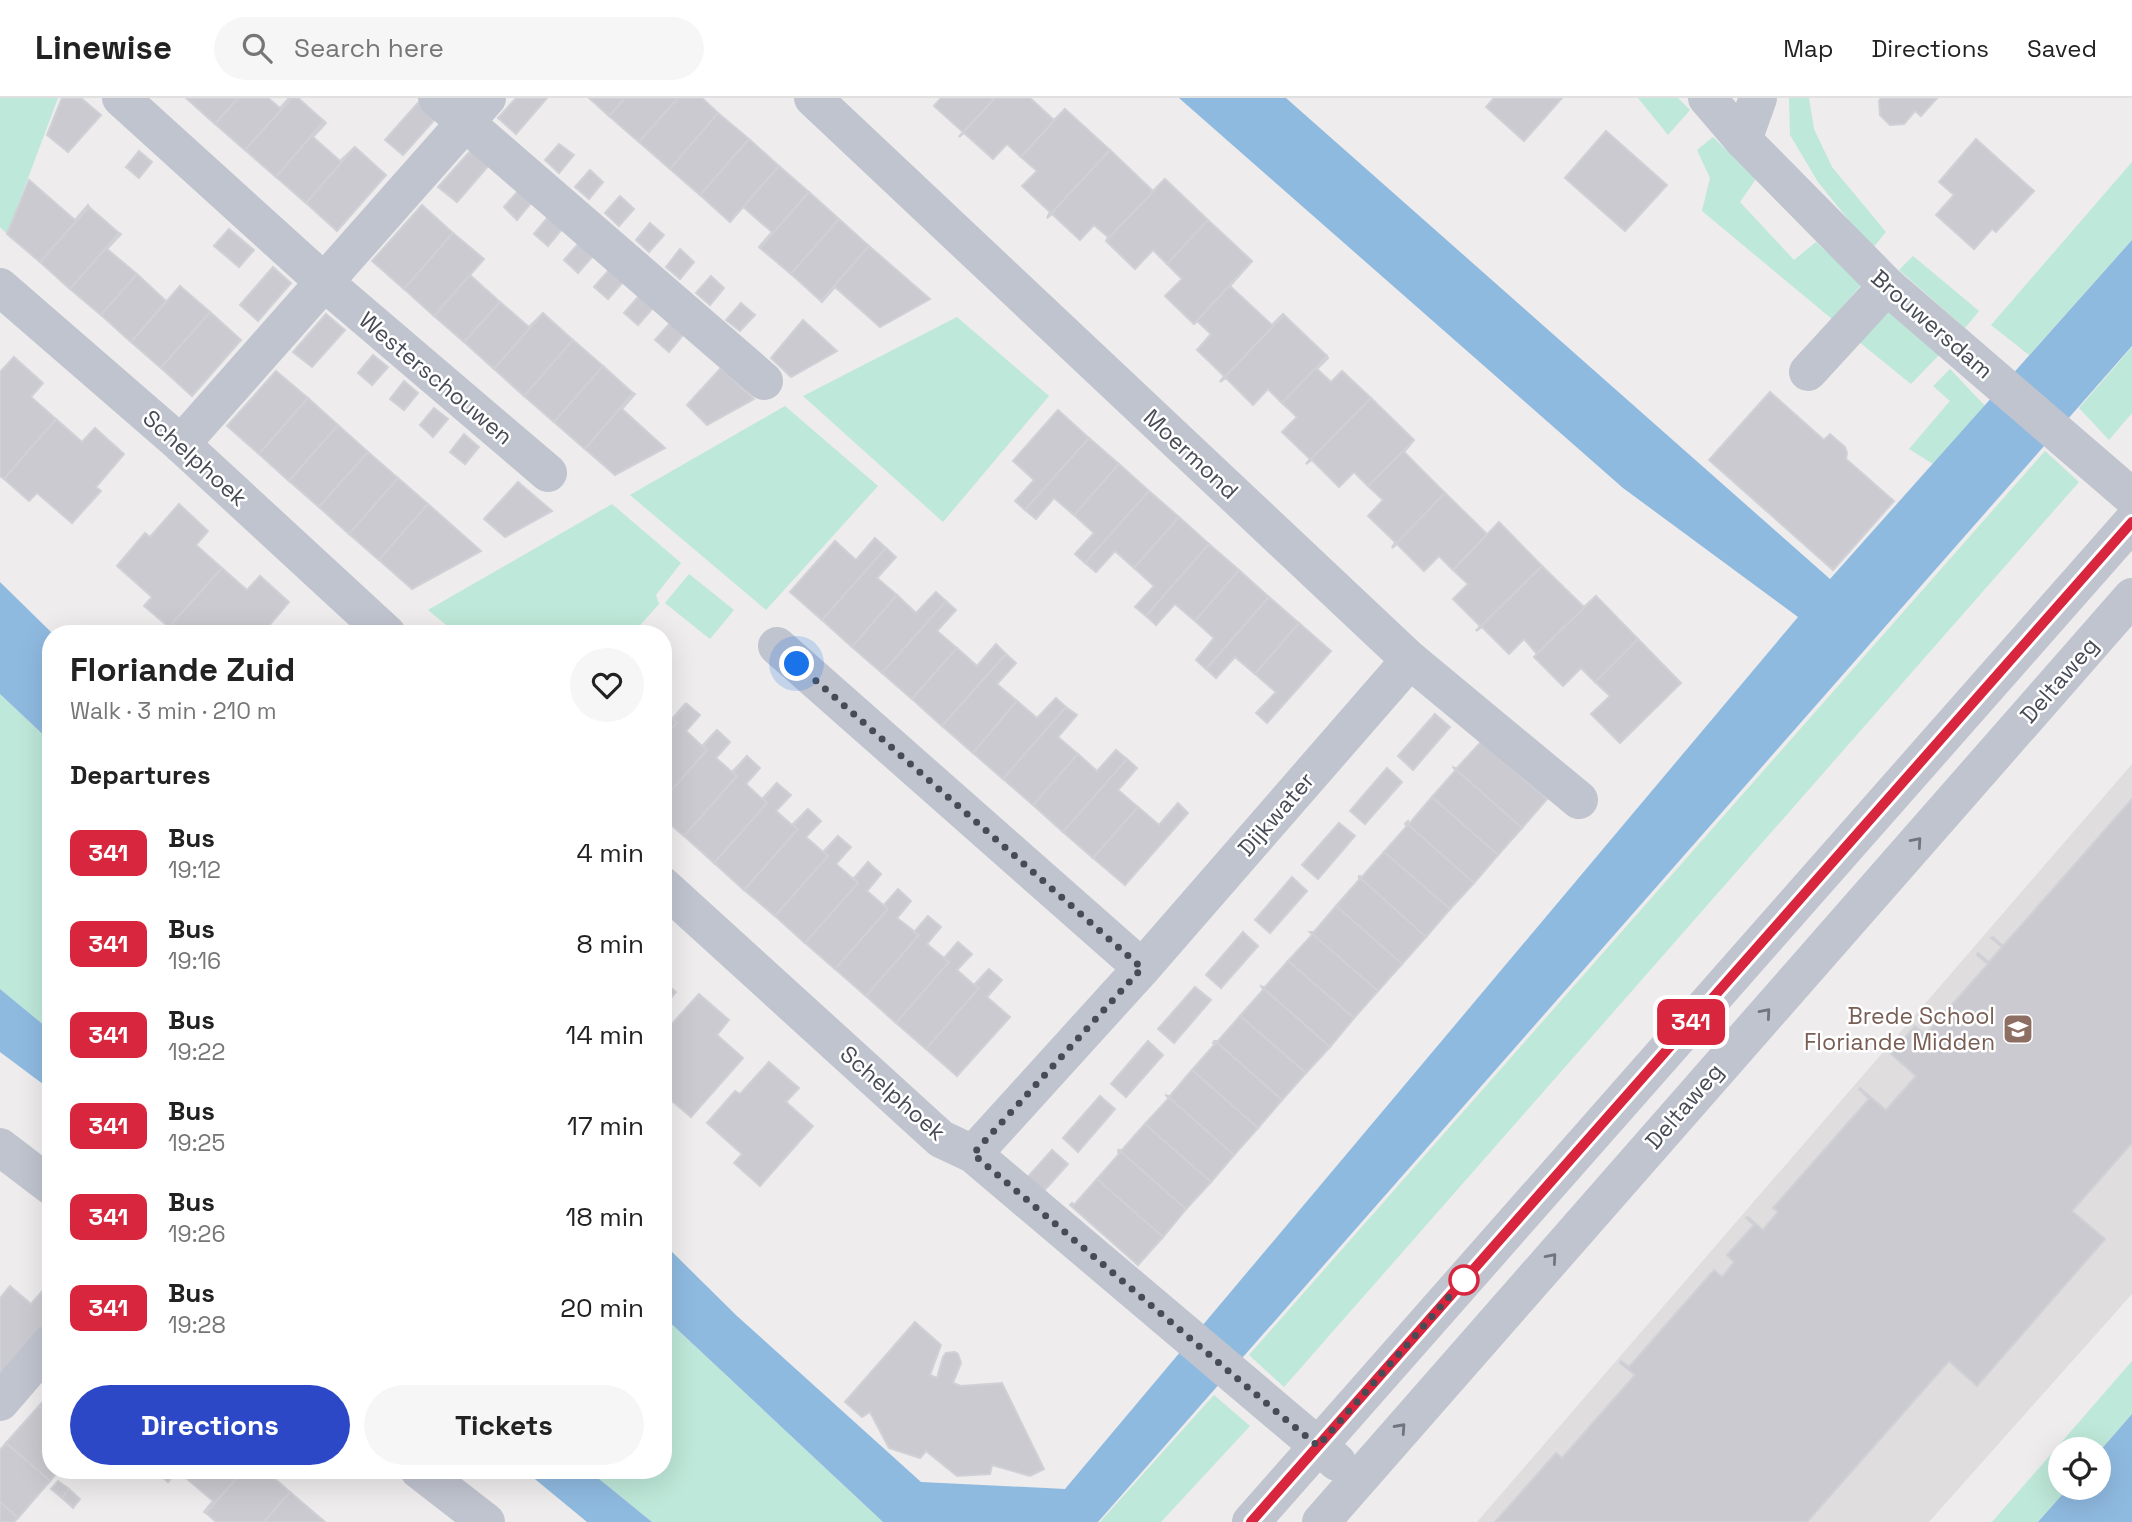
<!DOCTYPE html>
<meta charset="utf-8">
<style>
:root{--surface:#fff;--page:#f6f6f6;--text:#222;--muted:#767676;--line:#e0e0e0;--accent:#2d48c7}
body{margin:0;font-family:"Space Grotesk",sans-serif;background:var(--page);color:var(--text);height:100vh;display:flex;flex-direction:column;font-size:26px;white-space:nowrap}
*{box-sizing:border-box;margin:0}
p{font-size:23px;color:var(--muted)}
.icon{flex:none;width:38px;height:38px;fill:none;stroke:currentColor;stroke-width:2;stroke-linecap:round;stroke-linejoin:round}
.map{position:relative;flex:1;overflow:hidden}
.panel{position:absolute;left:42px;top:527px;width:630px;height:854px;display:flex;flex-direction:column;background:var(--surface);border-radius:28px;box-shadow:0 7px 28px #0002}
.panel>*{flex:none}
.badge{padding:0 14px;border-radius:10px;font-size:24px;line-height:46px}
.buttons{position:absolute;left:2048px;top:1339px;display:grid;gap:14px}
.buttons a{display:grid;place-items:center;width:63px;height:63px;border-radius:50%;background:var(--surface);box-shadow:0 7px 28px #0002;font-size:35px}
.you{position:absolute;width:35px;height:35px;margin:-18px;border:5px solid #fff;border-radius:50%;background:#1a73e8;box-shadow:0 0 0 10px #1a73e833}
.map>.badge{position:absolute;translate:-50% -50%;box-shadow:0 0 0 4px #fff}
h2{padding:0 28px;font-size:26px;line-height:63px}
.round{display:grid;place-items:center;flex:none;width:74px;height:74px;border-radius:37px;background:var(--page)}
.headline{display:flex;align-items:center;justify-content:space-between;height:119px;padding:0 28px}
h1{font-size:33px;font-weight:700;line-height:52px}
.button{display:flex;gap:14px;margin-top:auto;padding:14px 28px}
.button a{flex:1;height:80px;border-radius:42px;background:var(--accent);color:#fff;font-size:28px;font-weight:700;line-height:80px;text-align:center}
.button a+a{background:var(--page);color:var(--text)}
ul{padding:0;list-style:none}
li{display:flex;align-items:center;gap:21px;height:91px;padding:0 28px}
li div{flex:1}
li b{display:block;font-size:26px}
li em{font-style:normal}
li .badge{min-width:77px;font-weight:700;text-align:center}
header{display:flex;align-items:center;gap:42px;box-sizing:border-box;height:98px;padding:0 35px;background:var(--surface);border-bottom:2px solid var(--line)}
header strong{font-size:33px}
nav{display:flex;gap:38px;margin-inline-start:auto;font-size:24px}
.search{width:490px;height:63px;background:var(--page);display:flex;align-items:center;gap:18px;box-sizing:border-box;padding:0 24px;border-radius:38px;color:var(--muted);font-size:26px}
.map>svg:first-child{display:block}
.education{fill:#dfdddd}
.green{fill:#bee8d9}
.water{fill:#8fbae0}
.building{fill:#cacad0;stroke:#d0d0d7;stroke-width:2}
.lines{fill:none;stroke-linecap:round;stroke-linejoin:round}
.minor{stroke:#c0c4cf;stroke-width:38}
.oneway{stroke:#717580}
.line-casing{stroke:#fff;stroke-width:16}
.line{stroke:#d7263d;stroke-width:10}
.walk{stroke:#464b56;stroke-width:7;stroke-dasharray:0 12.6}
.stop-dot{fill:#fff;stroke:#d7263d;stroke-width:3.5}
.labels{text-anchor:middle;dominant-baseline:central;stroke-width:5;stroke-linejoin:round;paint-order:stroke}
.street-label{font-size:23px;fill:#464b56;stroke:#fff}
.education-label{font-size:23px;fill:#785e54;stroke:#fff;text-anchor:end}
</style>
<header>
<strong>Linewise</strong>
<div class="search"><svg class="icon" aria-label="search" viewBox="0 0 24 24"><circle cx="10" cy="10" r="6"/><path d="M15 15l6 6"/></svg>Search here</div>
<nav><a>Map</a><a>Directions</a><a>Saved</a></nav>
</header>
<div class="map">
<svg width="2132" height="1424" viewBox="0 0 2132 1424">
<rect width="100%" height="100%" fill="#eeecec"/>
<polygon class="education" points="2132,666 2132,1196 1929,1424 1477,1424"/>
<g class="green">
<polygon points="0,0 58,0 7,136 0,129"/>
<polygon points="1638,0 1678,0 1690,12 1668,37"/>
<polygon points="1789,0 1809,0 1814,31 1832,69 1886,134 1872,151 1818,84 1790,37"/>
<polygon points="1713,39 1756,81 1740,104 1794,162 1816,144 1862,186 1832,221 1702,113 1710,80 1697,52"/>
<polygon points="2132,64 2132,142 2029,257 1991,227"/>
<polygon points="1913,158 1979,213 1965,230 1899,172"/>
<polygon points="1888,211 1940,256 1911,286 1858,243"/>
<polygon points="957,219 1049,298 943,424 803,298"/>
<polygon points="2132,249 2132,315 2109,342 2079,310"/>
<polygon points="1950,271 1985,308 1933,366 1909,351 1950,303 1933,288"/>
<polygon points="785,308 878,388 766,512 630,397"/>
<polygon points="2045,353 2079,384 1284,1289 1249,1257"/>
<polygon points="612,406 681,465 656,497 659,506 633,535 456,535 428,512"/>
<polygon points="689,476 734,512 710,541 665,505"/>
<polygon points="0,596 51,644 51,933 0,891"/>
<polygon points="663,1218 883,1424 652,1424 588,1372 663,1372"/>
<polygon points="2132,1263 2132,1316 2098,1355 2098,1351 2060,1351 2060,1390 2068,1390 2038,1424 1992,1424"/>
<polygon points="1214,1297 1250,1328 1161,1424 1100,1424"/>
</g>
<g class="water">
<polygon points="1179,0 1286,0 1830,481 2132,142 2132,248 1098,1424 883,1424 663,1218 663,1145 737,1218 921,1384 1065,1391 1798,519 1623,390"/>
<polygon points="0,484 52,535 51,644 0,596"/>
<polygon points="0,891 51,933 51,992 0,954"/>
<polygon points="2132,1316 2132,1424 2038,1424 2068,1390 2098,1390 2098,1355"/>
<polygon points="524,1372 588,1372 652,1424 587,1424"/>
</g>
<g class="building">
<polygon points="62,0 81,0 101,17 68,54 47,37"/>
<polygon points="186,0 238,0 215,26"/>
<polygon points="238,0 268,0 280,10 289,0 292,0 245,52 215,26"/>
<polygon points="292,0 298,0 324,23 276,79 245,52"/>
<polygon points="516,0 547,0 516,36 498,20"/>
<polygon points="589,0 625,0 609,18"/>
<polygon points="625,0 678,0 639,44 609,18"/>
<polygon points="678,0 702,0 718,15 670,71 639,44"/>
<polygon points="941,0 995,0 959,39 963,34 934,8"/>
<polygon points="995,0 1030,0 1054,22 1065,11 1021,59 1007,46 993,61 964,35 959,39"/>
<polygon points="1494,0 1562,0 1524,43 1486,9"/>
<polygon points="1881,0 1937,0 1921,18 1915,13 1904,26 1890,27 1880,17 1879,3"/>
<polygon points="418,5 436,20 403,57 385,42"/>
<polygon points="1065,11 1110,52 1047,120 1050,114 1022,88 1037,73 1021,59"/>
<polygon points="718,15 749,41 700,97 670,71"/>
<polygon points="324,23 326,25 313,39 340,63 355,49 306,105 276,79"/>
<polygon points="1606,33 1667,87 1625,133 1565,80"/>
<polygon points="749,41 779,68 730,124 700,97"/>
<polygon points="1976,41 2034,93 1996,134 1992,131 1974,151 1936,117 1954,97 1939,84"/>
<polygon points="559,46 574,57 559,75 545,62"/>
<polygon points="355,49 386,77 337,133 306,105"/>
<polygon points="472,51 489,67 457,104 438,89"/>
<polygon points="1110,52 1153,93 1165,81 1106,143 1108,139 1094,127 1080,142 1052,116 1047,120"/>
<polygon points="139,53 152,64 139,80 126,69"/>
<polygon points="779,68 809,94 760,150 759,149 772,134 743,109"/>
<polygon points="590,72 603,84 589,101 575,89"/>
<polygon points="1165,81 1208,122 1167,166 1153,152 1135,171 1106,143"/>
<polygon points="29,82 75,122 88,107 89,109 40,164 7,136"/>
<polygon points="518,93 532,104 517,122 504,109"/>
<polygon points="809,94 839,121 791,176 760,150"/>
<polygon points="620,98 634,111 619,128 605,115"/>
<polygon points="422,107 453,135 404,191 372,163"/>
<polygon points="89,109 119,135 70,191 40,164"/>
<polygon points="548,119 562,131 548,148 534,136"/>
<polygon points="839,121 869,148 821,203 791,176"/>
<polygon points="1208,122 1252,163 1194,226 1165,198 1182,181 1167,166"/>
<polygon points="650,125 664,137 649,154 636,142"/>
<polygon points="229,131 254,152 239,169 214,148"/>
<polygon points="119,135 121,136 107,151 137,176 101,217 70,191"/>
<polygon points="453,135 484,161 434,218 404,191"/>
<polygon points="579,145 593,158 578,175 564,162"/>
<polygon points="869,148 930,201 880,229 835,189 822,204 821,203"/>
<polygon points="680,151 694,164 680,181 666,169"/>
<polygon points="1252,163 1230,188 1272,227 1283,216 1284,217 1220,284 1224,278 1197,252 1211,236 1197,223 1194,226"/>
<polygon points="273,169 291,185 258,223 240,207"/>
<polygon points="609,172 623,184 608,201 594,189"/>
<polygon points="137,176 166,203 131,244 101,217"/>
<polygon points="470,177 500,204 464,244 434,218"/>
<polygon points="711,178 724,190 710,207 696,195"/>
<polygon points="180,188 210,214 161,270 131,244"/>
<polygon points="639,198 653,210 638,227 624,215"/>
<polygon points="500,204 529,229 543,215 494,271 464,244"/>
<polygon points="741,205 755,217 740,233 726,222"/>
<polygon points="210,214 241,242 192,298 161,270"/>
<polygon points="543,215 573,242 524,298 494,271"/>
<polygon points="326,216 345,232 312,269 293,254"/>
<polygon points="1284,217 1327,258 1282,305 1268,291 1253,307 1226,280 1220,284"/>
<polygon points="803,222 837,253 791,279 771,260"/>
<polygon points="670,225 683,237 669,254 655,242"/>
<polygon points="573,242 603,268 554,324 524,298"/>
<polygon points="373,257 388,269 372,287 358,275"/>
<polygon points="1327,258 1328,260 1317,271 1331,284 1342,273 1371,300 1306,366 1310,361 1282,334 1297,319 1282,305"/>
<polygon points="14,259 43,285 31,299 56,321 4,381 0,378 0,274"/>
<polygon points="603,268 633,295 585,351 554,324"/>
<polygon points="721,270 754,301 707,327 687,307"/>
<polygon points="276,273 308,300 259,356 227,328"/>
<polygon points="404,283 418,295 404,312 390,301"/>
<polygon points="1770,294 1824,342 1830,336 1845,349 1847,355 1846,361 1894,403 1833,472 1709,362"/>
<polygon points="633,295 635,296 622,311 665,350 615,377 585,351"/>
<polygon points="308,300 338,327 289,383 259,356"/>
<polygon points="1371,300 1414,342 1368,388 1354,374 1339,389 1312,362 1306,366"/>
<polygon points="434,310 448,321 433,339 420,327"/>
<polygon points="1058,312 1089,340 1025,412 1015,403 1034,382 1013,363"/>
<polygon points="56,321 82,344 95,330 124,356 96,389 101,393 72,425 37,395 29,403 4,381"/>
<polygon points="338,327 368,354 319,409 289,383"/>
<polygon points="464,336 479,349 465,366 450,354"/>
<polygon points="1089,340 1119,366 1074,417 1054,400 1036,421 1025,412"/>
<polygon points="1414,342 1404,354 1445,395 1392,450 1395,444 1368,418 1383,402 1368,388"/>
<polygon points="368,354 398,380 349,436 319,409"/>
<polygon points="1119,366 1149,393 1085,465 1075,456 1094,435 1074,417"/>
<polygon points="398,380 428,406 379,462 349,436"/>
<polygon points="518,384 552,413 505,439 484,421"/>
<polygon points="1149,393 1179,419 1134,470 1115,453 1096,474 1085,465"/>
<polygon points="1445,395 1487,436 1453,472 1439,458 1424,473 1397,446 1392,450"/>
<polygon points="179,406 208,433 196,447 222,470 169,529 144,508 152,499 117,468 145,435 150,439"/>
<polygon points="428,406 481,453 412,491 379,462"/>
<polygon points="1179,419 1209,446 1146,518 1135,509 1154,488 1134,470"/>
<polygon points="1499,424 1542,468 1476,533 1480,528 1453,501 1468,486 1453,472"/>
<polygon points="875,440 886,450 822,522 790,494 835,443 856,462"/>
<polygon points="1209,446 1239,472 1195,523 1175,506 1156,527 1146,518"/>
<polygon points="886,450 896,459 877,480 897,497 852,549 822,522"/>
<polygon points="1542,468 1584,509 1596,498 1537,556 1524,541 1509,556 1482,529 1476,533"/>
<polygon points="222,470 247,492 260,478 289,504 262,536 176,536 169,529"/>
<polygon points="1239,472 1269,499 1206,571 1196,562 1214,540 1195,523"/>
<polygon points="936,494 946,503 882,575 852,549 897,497 916,515"/>
<polygon points="1596,498 1638,541 1595,584 1581,570 1563,588 1534,559"/>
<polygon points="1269,499 1299,525 1255,576 1235,559 1216,580 1206,571"/>
<polygon points="946,503 956,512 937,533 957,550 912,601 882,575"/>
<polygon points="1299,525 1331,553 1267,625 1256,615 1276,594 1255,576"/>
<polygon points="1638,541 1681,585 1620,645 1591,616 1610,598 1595,584"/>
<polygon points="996,546 1006,556 942,628 912,601 957,550 977,568"/>
<polygon points="1006,556 1016,565 997,586 1017,603 973,655 942,628"/>
<polygon points="1056,600 1066,609 1003,681 973,655 1017,603 1037,620"/>
<polygon points="686,605 673,621 677,625 663,640 663,614 672,621"/>
<polygon points="687,606 700,617 686,633 702,648 717,632 703,648 707,652 663,702 663,640 677,625 673,621"/>
<polygon points="1066,609 1077,617 1058,639 1078,656 1033,707 1003,681"/>
<polygon points="1435,616 1450,629 1413,672 1398,658"/>
<polygon points="717,632 730,644 716,660 732,674 747,658 733,674 737,678 684,738 663,720 663,702 707,652 703,648"/>
<polygon points="1481,644 1547,701 1522,730 1454,670 1457,670"/>
<polygon points="1116,652 1127,661 1063,734 1033,707 1078,656 1097,673"/>
<polygon points="747,658 760,670 746,686 762,701 777,685 763,701 767,705 714,765 684,738 737,678 733,674"/>
<polygon points="1127,661 1137,670 1118,692 1138,709 1093,760 1063,734"/>
<polygon points="1387,670 1402,684 1365,726 1350,713"/>
<polygon points="1454,670 1522,730 1498,757 1432,699 1455,673"/>
<polygon points="777,685 791,697 776,713 792,727 808,711 793,727 798,731 744,792 714,765 767,705 763,701"/>
<polygon points="1432,699 1498,757 1474,785 1406,725 1408,723 1409,726"/>
<polygon points="2132,701 2132,1045 2072,1113 2105,1141 1977,1288 1949,1263 1807,1424 1495,1424 1556,1355 1562,1360 1635,1277 1620,1265 1621,1263 1629,1269 1714,1172 1722,1179 1734,1164 1727,1157 1754,1127 1746,1120 1748,1119 1763,1132 1778,1114 1773,1110 1869,1001 1859,991 1860,990 1886,1012 1916,978 1891,956 1915,928 1925,937 1988,866 1977,857 1978,855 1989,864 2002,849 1991,840 1993,839 2003,848"/>
<polygon points="1178,705 1188,715 1125,787 1093,760 1138,709 1159,727"/>
<polygon points="808,711 821,723 806,739 823,754 838,738 824,754 828,758 775,818 744,792 798,731 793,727"/>
<polygon points="1339,725 1355,738 1318,781 1302,767"/>
<polygon points="1406,725 1474,785 1450,811 1384,754 1407,728 1405,726"/>
<polygon points="838,738 851,749 836,766 858,785 805,845 775,818 828,758 824,754"/>
<polygon points="1384,754 1450,811 1426,839 1359,779 1360,778 1361,780"/>
<polygon points="868,764 881,776 867,793 888,811 835,871 805,845 858,785 854,780"/>
<polygon points="1292,779 1307,793 1270,835 1255,822"/>
<polygon points="1359,779 1426,839 1402,866 1336,808 1359,782"/>
<polygon points="898,791 911,803 897,820 919,837 866,898 835,871 888,811 884,807"/>
<polygon points="1336,808 1402,866 1378,893 1310,834 1314,834"/>
<polygon points="928,818 941,829 927,846 949,864 896,925 866,898 919,837 914,834"/>
<polygon points="1243,834 1258,848 1221,890 1206,877"/>
<polygon points="1310,834 1378,893 1354,920 1288,863 1312,837"/>
<polygon points="958,844 972,856 957,872 974,887 989,871 975,887 979,890 926,951 896,925 949,864 944,860"/>
<polygon points="1288,863 1354,920 1330,949 1262,889 1265,889"/>
<polygon points="989,871 1002,882 987,899 1010,919 957,978 926,951 979,890 975,887"/>
<polygon points="663,883 676,894 663,909"/>
<polygon points="1195,889 1211,902 1174,945 1158,931"/>
<polygon points="1262,889 1330,949 1306,975 1240,918 1263,892"/>
<polygon points="699,896 729,922 717,937 743,960 691,1019 665,997 672,988 663,980 663,928 666,925 670,928"/>
<polygon points="1240,918 1306,975 1282,1002 1215,943 1218,943"/>
<polygon points="1148,943 1163,957 1126,999 1111,986"/>
<polygon points="1215,943 1282,1002 1258,1030 1192,972 1215,946 1213,945"/>
<polygon points="769,964 799,990 786,1004 813,1028 760,1088 734,1065 742,1056 707,1025 735,993 740,996"/>
<polygon points="1192,972 1258,1030 1234,1057 1167,998 1170,998"/>
<polygon points="1100,998 1115,1011 1078,1054 1063,1040"/>
<polygon points="1167,998 1234,1057 1211,1084 1145,1026 1168,1001"/>
<polygon points="1145,1026 1211,1084 1186,1111 1119,1052 1122,1052"/>
<polygon points="1052,1052 1068,1066 1042,1095 1026,1081"/>
<polygon points="1119,1052 1186,1111 1163,1139 1097,1081 1120,1055 1118,1054"/>
<polygon points="1097,1081 1163,1139 1138,1167 1070,1107 1072,1105 1074,1107"/>
<polygon points="10,1188 31,1206 45,1190 51,1195 51,1219 0,1277 0,1200"/>
<polygon points="915,1224 941,1247 930,1277 937,1280 943,1259 946,1255 955,1254 958,1256 961,1265 953,1285 961,1288 1002,1285 1044,1371 1030,1378 992,1367 990,1376 957,1378 926,1353 920,1360 889,1350 870,1314 862,1319 845,1304"/>
<polygon points="51,1294 51,1318 39,1308"/>
<polygon points="39,1308 51,1318 51,1372 59,1372 50,1383 6,1345"/>
<polygon points="6,1345 50,1383 18,1420 0,1404 0,1352"/>
<polygon points="154,1372 178,1372 168,1384"/>
<polygon points="178,1372 244,1372 206,1415 204,1414 213,1403 179,1374 176,1377 175,1376"/>
<polygon points="244,1372 265,1372 290,1394 264,1424 216,1424 206,1415"/>
<polygon points="58,1383 69,1391 62,1400 51,1391"/>
<polygon points="69,1391 80,1401 73,1410 62,1400"/>
<polygon points="290,1394 325,1424 264,1424"/>
<polygon points="0,1404 18,1420 14,1424 0,1424"/>
</g>
<g class="lines">
<g class="minor">
<polyline points="121,0 324,184 548,375"/>
<polyline points="437,0 764,283"/>
<polyline points="813,0 1410,562 1579,702"/>
<polyline points="1707,0 1743,42 1887,188 2132,399"/>
<polyline points="1743,42 1758,0"/>
<polyline points="0,189 181,346 387,536"/>
<polyline points="1808,274 1887,188"/>
<polyline points="181,346 487,0"/>
<polyline points="777,548 1142,870"/>
<polyline points="663,788 941,1041 973,1056 1337,1364"/>
<polyline points="0,1049 51,1088"/>
<polyline points="973,1056 1142,870 1410,562"/>
<polyline points="0,1304 51,1245"/>
<polyline points="419,1372 486,1424"/>
<polyline points="1251,1424 2132,424"/>
<polyline points="1321,1424 2132,499"/>
</g>
</g>
<defs><path id="oneway-chevron" d="M-2-3.5L2.5 0L-2 3.5" fill="none" stroke-width="1.6" stroke-linecap="round" stroke-linejoin="round" transform="scale(1.75)"/></defs>
<g class="oneway">
<use href="#oneway-chevron" transform="translate(1917 744) rotate(-49)"/>
<use href="#oneway-chevron" transform="translate(1766 915) rotate(-49)"/>
<use href="#oneway-chevron" transform="translate(1552 1160) rotate(-49)"/>
<use href="#oneway-chevron" transform="translate(1401 1330) rotate(-48)"/>
</g>
<g class="lines">
<g class="line-casing">
<polyline id="line" points="1251,1424 2132,424"/>
</g>
<use href="#line" class="line"/>
<polyline class="walk" points="797,566 1142,870 973,1056 1285,1321 1318,1348 1464,1182"/>
</g>
<defs>
<g id="school-square" transform="scale(1.575)"><rect x="-9" y="-9" width="18" height="18" rx="4" fill="#8d6e63" stroke="#fff"/><path d="M0-5L7-2L0 1L-7-2ZM-4 1L0 2.5L4 1V4Q0 6-4 4Z" fill="#fff"/></g>
</defs>
<g fill-rule="evenodd">
<use href="#school-square" x="2018" y="931"/>
</g>
<circle class="stop-dot" cx="1464" cy="1182" r="14"/>
<g class="labels">
<g class="street-label">
<text transform="translate(1932 226) rotate(41)">Brouwersdam</text>
<text transform="translate(436 280) rotate(40)">Westerschouwen</text>
<text transform="translate(1191 356) rotate(43)">Moermond</text>
<text transform="translate(195 360) rotate(42)">Schelphoek</text>
<text transform="translate(2059 582) rotate(-49)">Deltaweg</text>
<text transform="translate(1276 716) rotate(-49)">Dijkwater</text>
<text transform="translate(893 995) rotate(41)">Schelphoek</text>
<text transform="translate(1684 1008) rotate(-49)">Deltaweg</text>
</g>
<g class="education-label">
<text x="1995" y="918">Brede School<tspan x="1995" dy="26">Floriande Midden</tspan></text>
</g>
</g>
</svg>
<div class="buttons">
<a><svg class="icon" aria-label="locate" viewBox="0 0 24 24"><circle cx="12" cy="12" r="6"/><path d="M12 2v4M12 18v4M2 12h4M18 12h4"/></svg></a>
</div>
<div class="you" style="left:797px;top:566px"></div>
<b class="badge" style="left:1691px;top:924px;background:#d7263d;color:#fff">341</b>
<section class="panel">
<div class="headline"><div><h1>Floriande Zuid</h1><p>Walk · 3 min · 210 m</p></div><a class="round"><svg class="icon" aria-label="heart" viewBox="0 0 24 24"><path d="M12 20l-8-8c-3-5 5-10 8-4 3-6 11-1 8 4z"/></svg></a></div>
<h2>Departures</h2>
<ul>
<li><span class="badge" style="background:#d7263d;color:#fff">341</span><div><b>Bus</b><p>19:12</p></div><em>4 min</em></li>
<li><span class="badge" style="background:#d7263d;color:#fff">341</span><div><b>Bus</b><p>19:16</p></div><em>8 min</em></li>
<li><span class="badge" style="background:#d7263d;color:#fff">341</span><div><b>Bus</b><p>19:22</p></div><em>14 min</em></li>
<li><span class="badge" style="background:#d7263d;color:#fff">341</span><div><b>Bus</b><p>19:25</p></div><em>17 min</em></li>
<li><span class="badge" style="background:#d7263d;color:#fff">341</span><div><b>Bus</b><p>19:26</p></div><em>18 min</em></li>
<li><span class="badge" style="background:#d7263d;color:#fff">341</span><div><b>Bus</b><p>19:28</p></div><em>20 min</em></li>
</ul>
<div class="button"><a>Directions</a><a>Tickets</a></div>
</section>
</div>
